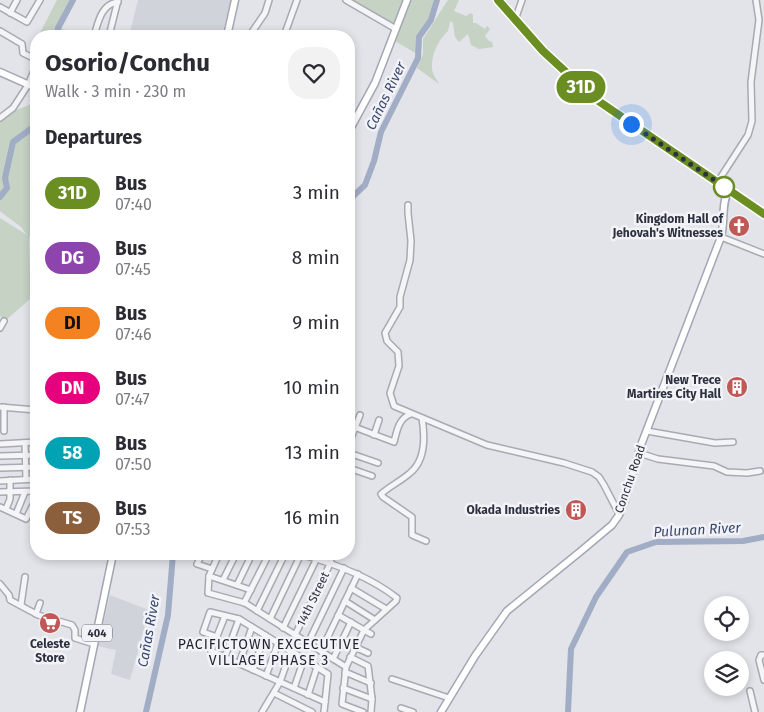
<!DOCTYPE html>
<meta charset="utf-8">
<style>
:root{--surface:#fff;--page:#f2f2f3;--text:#2b2b33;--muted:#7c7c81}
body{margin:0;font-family:"Fira Sans",sans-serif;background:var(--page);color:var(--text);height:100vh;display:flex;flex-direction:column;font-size:19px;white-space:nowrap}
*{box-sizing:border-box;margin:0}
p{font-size:16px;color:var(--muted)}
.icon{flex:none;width:28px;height:28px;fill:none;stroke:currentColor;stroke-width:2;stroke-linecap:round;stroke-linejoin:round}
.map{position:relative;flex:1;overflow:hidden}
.panel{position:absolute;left:30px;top:30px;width:325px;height:530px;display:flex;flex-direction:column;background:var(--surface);border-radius:20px;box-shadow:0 2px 8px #0003}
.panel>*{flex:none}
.badge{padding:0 10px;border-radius:16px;font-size:18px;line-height:32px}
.tools{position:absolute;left:704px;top:596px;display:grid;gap:10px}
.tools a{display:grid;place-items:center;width:45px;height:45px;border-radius:50%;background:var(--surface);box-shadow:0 2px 8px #0003;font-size:25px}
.you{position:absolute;width:25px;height:25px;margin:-12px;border:4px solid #fff;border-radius:50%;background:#1a73e8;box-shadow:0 0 0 8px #1a73e833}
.map>.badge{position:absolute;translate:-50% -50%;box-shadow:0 0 0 2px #fff}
h2{padding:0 15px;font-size:19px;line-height:45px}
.round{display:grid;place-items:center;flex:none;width:52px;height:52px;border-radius:20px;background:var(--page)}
.overview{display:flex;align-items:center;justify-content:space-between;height:85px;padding:0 15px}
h1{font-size:24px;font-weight:700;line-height:38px}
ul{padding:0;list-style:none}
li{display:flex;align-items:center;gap:15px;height:65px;padding:0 15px}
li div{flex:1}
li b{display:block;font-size:19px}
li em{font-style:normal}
li .badge{min-width:55px;font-weight:700;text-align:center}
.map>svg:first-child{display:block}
.built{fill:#d1d3db}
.green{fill:#c5d2c4}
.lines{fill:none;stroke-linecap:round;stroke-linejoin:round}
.river{stroke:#a1acc5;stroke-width:6}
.minor-casing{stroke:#a8aab3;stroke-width:8}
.major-casing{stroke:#a3a7b4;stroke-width:9}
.minor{stroke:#f5f5f8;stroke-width:5}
.major{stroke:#fff;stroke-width:6}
.line-casing{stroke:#fff;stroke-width:11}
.line{stroke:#6b8e23;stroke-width:8}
.walk{stroke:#2c303f;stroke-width:5;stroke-dasharray:0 9}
.stop-dot{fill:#fff;stroke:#6b8e23;stroke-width:2.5}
.labels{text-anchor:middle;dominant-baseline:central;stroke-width:5;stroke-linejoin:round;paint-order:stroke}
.shield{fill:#f2f3f7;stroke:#676a76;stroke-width:1}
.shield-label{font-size:11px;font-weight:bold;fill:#2c303f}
.poi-label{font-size:12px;font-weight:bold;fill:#2c303f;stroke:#f2f3f7;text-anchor:end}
.street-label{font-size:12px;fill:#2c303f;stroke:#f2f3f7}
.water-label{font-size:14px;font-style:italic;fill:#3b486f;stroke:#f2f3f7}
.neighbourhood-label{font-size:14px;letter-spacing:1px;fill:#1e2130;stroke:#f2f3f7}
</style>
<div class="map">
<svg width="764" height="712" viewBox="0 0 764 712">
<rect width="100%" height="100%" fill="#e2e4e9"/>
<g class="built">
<polygon points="138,0 231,0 222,36 129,36"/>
<polygon points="110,595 149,610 130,680 111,674 116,650 98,646"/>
</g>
<g class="green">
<polygon points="57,0 73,0 59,28 80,34 79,36 41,36 40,33"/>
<polygon points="350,0 404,0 395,26"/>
<polygon points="409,0 436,0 429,19 416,40 417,54 395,41"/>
<path d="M448 0H459L454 11 466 16 471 13 473 15V23H476L485 29 487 26 490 29 485 36 489 41 492 42 493 47 479 49 471 45 468 34 459 42 455 37 453 23 450 21 448 31C438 40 429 58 433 73 434 76 437 80 439 84L417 68 423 54V39Z"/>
<polygon points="36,102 36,241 29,237 30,274 36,277 36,305 31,298 6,320 0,316 0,218 27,235 21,227 0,211 0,122 14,111"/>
</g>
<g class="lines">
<g class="river">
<polyline points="57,36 58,28 73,0"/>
<polyline points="0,197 7,188 5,178 13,142 36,125"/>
<polyline points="349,200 365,185 374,161 381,132 418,58 419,37 431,20 437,0"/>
<polyline points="146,712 168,615 173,554"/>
<polyline points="568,712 571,649 596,597 627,552 656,542 743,541 764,537"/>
</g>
<g class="minor-casing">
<g id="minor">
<polyline points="346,0 396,29"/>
<polyline points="0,7 27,22 40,0"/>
<polyline points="10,13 17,0"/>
<polyline points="515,20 522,0"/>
<polyline points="0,31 22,44 23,53 35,59 36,62"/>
<path d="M94 36C98 23 101 4 118 2"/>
<polyline points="109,36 118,0"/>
<polyline points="253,36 252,32 265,13 269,0"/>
<polyline points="284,36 297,0"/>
<polyline points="0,118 13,108 28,85 36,66"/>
<polyline points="717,183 748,135 752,121 751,82 759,20 756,0"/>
<polyline points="408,205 408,213 411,241 410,260 400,297 400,307 385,333 387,341 398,352 399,366 390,393 394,406 487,445 564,463 592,472 599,477 604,485 619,514"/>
<polyline points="721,237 764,254"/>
<polyline points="0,328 4,321"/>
<polyline points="0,407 36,410"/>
<path d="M422 418C425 436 426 460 410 473 401 481 390 486 381 494L383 497 412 517V535L426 541"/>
<path d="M349 425 394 442C397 430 399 418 411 414"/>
<polyline points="4,431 4,407"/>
<polyline points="647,431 715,443 733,442"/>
<polyline points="374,435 379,420"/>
<polyline points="25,443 26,479"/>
<polyline points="349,443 360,415"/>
<polyline points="0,444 36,442"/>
<polyline points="349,453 378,463"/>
<polyline points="639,453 658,459 714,466 727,472 747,473 760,471"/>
<polyline points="0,456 36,455"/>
<polyline points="0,468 36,467"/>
<polyline points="349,468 372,476"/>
<polyline points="0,481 36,479"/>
<polyline points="0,492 36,491"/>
<polyline points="0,507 26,519 36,499"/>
<polyline points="6,509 10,499 10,480"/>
<polyline points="16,514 25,492"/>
<polyline points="202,554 197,564 212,569"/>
<polyline points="219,554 209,576 208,593 245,603 346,667 342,704 363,712"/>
<path d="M299 554C333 563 369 576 397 598L396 601 364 630 346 667"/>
<polyline points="209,576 251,590"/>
<polyline points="223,580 236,554"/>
<polyline points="0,584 9,595 10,600 38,615 72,625 75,630 75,638 94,644"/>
<polyline points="237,585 252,554"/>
<polyline points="351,588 386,609"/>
<polyline points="345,601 375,620"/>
<polyline points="244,603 269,554"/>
<polyline points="21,605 25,577"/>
<polyline points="257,611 285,554"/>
<polyline points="36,614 40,603"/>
<polyline points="338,615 371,634"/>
<polyline points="225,616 211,651 325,702"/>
<polyline points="270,619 301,554"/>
<polyline points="283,628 317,558"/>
<polyline points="295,635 331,562"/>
<polyline points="217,637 203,632 210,612 239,619 328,674 324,712"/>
<polyline points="308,643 344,568"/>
<polyline points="355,647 368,653"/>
<polyline points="321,651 358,574"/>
<polyline points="764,655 761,655 759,660 764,680"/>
<polyline points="225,657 239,619"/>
<polyline points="350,657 368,666 372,699 371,712"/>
<polyline points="333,659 351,622"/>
<polyline points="239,664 252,627"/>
<polyline points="253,670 265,635"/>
<polyline points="345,672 371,683"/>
<polyline points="266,676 278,643"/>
<polyline points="392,679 449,698"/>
<polyline points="294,688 304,659"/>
<polyline points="343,688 372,699"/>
<polyline points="750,691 755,712"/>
<polyline points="274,693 312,712"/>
<polyline points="308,695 317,667"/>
<polyline points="401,708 413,712"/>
<polyline points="262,712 280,682 291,651"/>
</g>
</g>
<g class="major-casing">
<g id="major">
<polyline points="498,0 543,51 594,98 764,214"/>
<polyline points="227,36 235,0"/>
<polyline points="0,72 36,88"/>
<polyline points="349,131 375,83 407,0"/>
<polyline points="80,712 113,554"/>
<path d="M441 712 475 656 507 611 581 551 612 525 619 515 625 500 641 445 721 237C725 222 721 202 729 190"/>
</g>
</g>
<use href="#minor" class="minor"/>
<use href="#major" class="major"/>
</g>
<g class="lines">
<g class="line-casing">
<polyline id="line" points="498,0 543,51 594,98 764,214"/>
</g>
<use href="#line" class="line"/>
<polyline class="walk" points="631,124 729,190 724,187"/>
</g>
<defs>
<g id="church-disc" transform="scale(1.125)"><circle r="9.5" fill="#c05955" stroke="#f2f3f7"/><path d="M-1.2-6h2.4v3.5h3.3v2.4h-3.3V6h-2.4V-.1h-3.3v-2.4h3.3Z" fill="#fff"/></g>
<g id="building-disc" transform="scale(1.125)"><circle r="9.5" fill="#c05955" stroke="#f2f3f7"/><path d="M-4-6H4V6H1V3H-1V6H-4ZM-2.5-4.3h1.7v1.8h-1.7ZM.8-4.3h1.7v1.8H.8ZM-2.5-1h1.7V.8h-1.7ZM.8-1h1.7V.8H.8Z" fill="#fff"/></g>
<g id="supermarket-disc" transform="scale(1.125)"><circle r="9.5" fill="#c05955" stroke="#f2f3f7"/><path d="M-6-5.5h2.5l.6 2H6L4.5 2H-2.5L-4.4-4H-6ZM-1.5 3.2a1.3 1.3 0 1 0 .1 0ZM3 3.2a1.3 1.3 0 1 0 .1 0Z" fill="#fff"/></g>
</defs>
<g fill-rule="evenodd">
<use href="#church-disc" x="739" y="226"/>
<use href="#building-disc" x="737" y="387"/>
<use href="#building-disc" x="576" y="510"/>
<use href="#supermarket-disc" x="50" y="623"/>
</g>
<circle class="stop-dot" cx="724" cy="187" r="10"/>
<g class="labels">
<rect class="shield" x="82" y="624.5" width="30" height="17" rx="4"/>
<g class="shield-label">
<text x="97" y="633">404</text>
</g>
<g class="poi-label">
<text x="723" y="219">Kingdom Hall of<tspan x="723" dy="14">Jehovah's Witnesses</tspan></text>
<text x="721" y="380">New Trece<tspan x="721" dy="14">Martires City Hall</tspan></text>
<text x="560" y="510">Okada Industries</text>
<text x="50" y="644" text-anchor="middle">Celeste<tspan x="50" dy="14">Store</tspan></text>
</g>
<g class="street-label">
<text transform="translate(630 479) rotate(-71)">Conchu Road</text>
<text transform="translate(313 599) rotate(-64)">14th Street</text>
</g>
<g class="water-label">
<text transform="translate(386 96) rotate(-64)">Cañas River</text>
<text transform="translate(697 530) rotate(-3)">Pulunan River</text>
<text transform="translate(149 631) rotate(-80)">Cañas River</text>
</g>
<g class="neighbourhood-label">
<text x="269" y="644">PACIFICTOWN EXCECUTIVE<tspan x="269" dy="16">VILLAGE PHASE 3</tspan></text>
</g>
</g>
</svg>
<div class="tools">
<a><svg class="icon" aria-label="locate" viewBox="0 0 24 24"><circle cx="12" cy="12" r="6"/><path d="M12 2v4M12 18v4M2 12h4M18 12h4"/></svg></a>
<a><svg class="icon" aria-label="layers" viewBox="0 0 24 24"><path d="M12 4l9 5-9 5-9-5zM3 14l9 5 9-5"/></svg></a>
</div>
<div class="you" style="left:631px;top:124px"></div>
<b class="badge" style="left:581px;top:87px;background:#6b8e23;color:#fff">31D</b>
<section class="panel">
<div class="overview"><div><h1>Osorio/Conchu</h1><p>Walk · 3 min · 230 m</p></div><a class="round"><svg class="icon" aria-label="heart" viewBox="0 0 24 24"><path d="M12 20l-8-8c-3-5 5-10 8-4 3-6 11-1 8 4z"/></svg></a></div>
<h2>Departures</h2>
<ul>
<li><span class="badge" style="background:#6b8e23;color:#fff">31D</span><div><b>Bus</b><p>07:40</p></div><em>3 min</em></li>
<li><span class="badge" style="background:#8e44ad;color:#fff">DG</span><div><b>Bus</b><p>07:45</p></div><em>8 min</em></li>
<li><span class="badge" style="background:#f58220;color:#111">DI</span><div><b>Bus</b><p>07:46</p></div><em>9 min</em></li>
<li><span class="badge" style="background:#e6007e;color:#fff">DN</span><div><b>Bus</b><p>07:47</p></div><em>10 min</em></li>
<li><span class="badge" style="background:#00a3b4;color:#fff">58</span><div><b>Bus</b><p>07:50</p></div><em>13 min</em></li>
<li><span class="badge" style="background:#8b5e3c;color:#fff">TS</span><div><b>Bus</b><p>07:53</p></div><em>16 min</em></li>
</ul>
</section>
</div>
